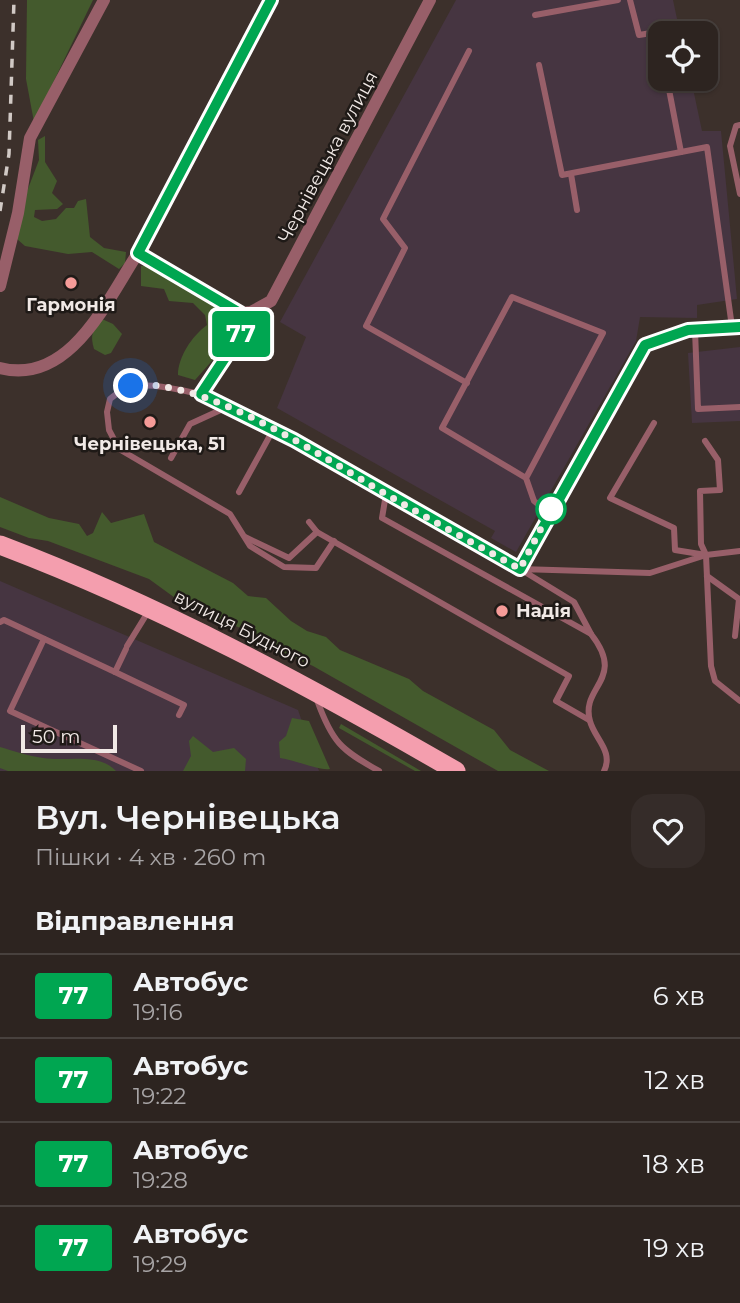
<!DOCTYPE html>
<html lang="uk">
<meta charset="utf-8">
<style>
:root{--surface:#2d2420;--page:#352c29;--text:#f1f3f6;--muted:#a7a4a5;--line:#48413e}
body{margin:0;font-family:Montserrat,sans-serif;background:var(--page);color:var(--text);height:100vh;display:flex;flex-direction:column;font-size:26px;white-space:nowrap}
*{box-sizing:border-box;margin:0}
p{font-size:23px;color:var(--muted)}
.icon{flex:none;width:38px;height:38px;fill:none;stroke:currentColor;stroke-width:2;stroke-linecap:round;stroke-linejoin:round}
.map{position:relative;height:771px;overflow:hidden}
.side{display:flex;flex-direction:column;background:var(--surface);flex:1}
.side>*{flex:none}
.badge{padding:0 14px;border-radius:5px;font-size:24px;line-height:46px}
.controls{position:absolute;left:648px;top:21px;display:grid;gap:14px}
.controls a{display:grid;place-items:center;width:70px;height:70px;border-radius:14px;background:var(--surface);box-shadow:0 2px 5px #0004,0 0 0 2px var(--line);font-size:35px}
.scale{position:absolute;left:21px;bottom:18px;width:96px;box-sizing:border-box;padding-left:7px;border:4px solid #f1e9e6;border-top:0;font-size:19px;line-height:24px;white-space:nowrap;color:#f1e9e6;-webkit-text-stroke:5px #1f1a17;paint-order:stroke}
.you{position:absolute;width:35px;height:35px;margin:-18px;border:5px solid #fff;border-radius:50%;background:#1a73e8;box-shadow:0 0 0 10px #1a73e833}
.map>.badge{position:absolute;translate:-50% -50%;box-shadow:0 0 0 4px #fff}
h2{padding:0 35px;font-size:26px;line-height:63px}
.round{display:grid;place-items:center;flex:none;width:74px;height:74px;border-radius:21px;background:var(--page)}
.overview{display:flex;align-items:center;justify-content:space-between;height:119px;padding:0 35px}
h1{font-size:33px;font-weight:600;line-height:52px}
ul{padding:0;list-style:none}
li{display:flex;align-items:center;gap:21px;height:84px;padding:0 35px;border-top:2px solid var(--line)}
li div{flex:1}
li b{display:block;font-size:26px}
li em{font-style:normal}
li .badge{min-width:77px;font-weight:700;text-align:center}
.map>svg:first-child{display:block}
.industrial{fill:#463541}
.green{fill:#445a2d}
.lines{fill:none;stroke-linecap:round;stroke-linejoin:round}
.service{stroke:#985f69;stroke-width:6}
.minor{stroke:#985f69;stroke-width:12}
.trunk{stroke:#f49eae;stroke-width:19}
.rail{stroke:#d1c9c5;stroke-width:3.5;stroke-dasharray:9 9;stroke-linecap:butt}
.line-casing{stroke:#fff;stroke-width:16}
.line{stroke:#00a651;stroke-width:10}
.walk{stroke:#f1e9e6;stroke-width:7;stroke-dasharray:0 12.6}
.poi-dot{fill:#f59b98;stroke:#1f1a17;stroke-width:2.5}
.stop-dot{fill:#fff;stroke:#00a651;stroke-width:3.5}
.labels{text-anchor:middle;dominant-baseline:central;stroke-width:5;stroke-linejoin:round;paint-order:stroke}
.street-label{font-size:18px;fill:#f1e9e6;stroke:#1f1a17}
.poi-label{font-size:18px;font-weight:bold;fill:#f1e9e6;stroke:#1f1a17}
</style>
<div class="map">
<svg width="740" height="771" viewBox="0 0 740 771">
<rect width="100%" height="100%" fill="#3c302b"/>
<g class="industrial">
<polygon points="456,0 673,0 680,33 660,33 660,79 691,79 702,131 721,131 737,299 697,305 697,318 640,317 636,341 516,552 491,538 495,531 277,408 306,337 280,322"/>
<polygon points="740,347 740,421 692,423 688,353"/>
<polygon points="0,581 298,710 319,771 0,771"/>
</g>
<g class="green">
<polygon points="27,0 93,0 34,122 26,79"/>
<polygon points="45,136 45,162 57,181 52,193 63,204 57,209 35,210 34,217 42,221 56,219 66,208 74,208 78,201 86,199 90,237 104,248 126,252 125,263 119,269 92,252 68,254 25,246 17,239 21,207 39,160 38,140"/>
<path d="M153 265 237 315 234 336 195 380 178 375C178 357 192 336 207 325L205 315 193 303 169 301 164 289 141 286V266Z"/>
<path d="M102 319 113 324 122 334 111 353 105 355 94 349C90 335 92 330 102 319Z"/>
<polygon points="0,497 49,518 79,524 87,536 93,533 102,512 111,523 144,514 154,542 233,583 248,596 266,598 291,621 307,631 326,637 340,650 409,679 423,691 494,730 510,750 549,771 498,771 313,666 256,640 245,630 182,603 149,579 48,541 29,538 0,527"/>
<path d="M292 718 309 721 330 769C319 771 296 760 280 758L279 742 286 736Z"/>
<polygon points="341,724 421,771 415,771 339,728"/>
<polygon points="193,736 213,752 234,748 246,759 245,771 183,771 191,756 189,741"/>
<path d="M0 747C14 751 28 756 43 758 66 762 98 752 116 771H8L0 768Z"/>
</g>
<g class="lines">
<g class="service">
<polyline points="630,0 639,35 657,32 660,44"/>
<polyline points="535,15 618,0"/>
<polyline points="539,65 562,175 707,147 732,327"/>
<polyline points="667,79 681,152"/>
<polyline points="740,125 736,126 730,146 740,194"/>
<polyline points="571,174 577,210"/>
<polyline points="695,330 698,409 740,407"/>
<polyline points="467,383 366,326 405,248 383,219 469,51"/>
<path d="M201 394C170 389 136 375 110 399L107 412 109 430 119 449 230 514 250 546 284 567 316 568 334 541"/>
<polyline points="705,441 718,460 720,490 700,491 701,544 706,555"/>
<polyline points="171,458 190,424 225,408"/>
<polyline points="526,478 442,428 512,297 603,333 526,478 534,501 549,513"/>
<polyline points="239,492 273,430"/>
<polyline points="386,494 382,518 591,634 574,602 520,569 650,573 706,555 675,550 674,528 610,498 654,423"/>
<polyline points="317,532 569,676 556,701 589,720"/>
<polyline points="245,537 289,558 317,532 309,522"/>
<polyline points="740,551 706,555 711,666 715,681 740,701"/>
<polyline points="707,576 739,599 735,636"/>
<polyline points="0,622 4,620 115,672"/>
<path d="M591 634C627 680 580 686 590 721 594 738 614 751 604 771"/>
<polyline points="44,639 10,711 141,771"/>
<polyline points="127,646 148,612"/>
<polyline points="126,649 115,672 184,705 179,715"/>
<path d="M317 700C332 742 341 750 379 771"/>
</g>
<g class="minor">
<polyline points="138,253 271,0"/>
<polyline points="0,286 18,213 30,138 104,0"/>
<polyline points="240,313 251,312 271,301 430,0"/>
<path d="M0 368C70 386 107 300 138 253L240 313 242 332 201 394 294 440 520 569 645 345 688 330 740 327"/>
</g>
<path class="trunk" d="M0 545C161 606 307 685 456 771"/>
<polyline class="rail" points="0,211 9,154 14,0"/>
</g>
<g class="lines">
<g class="line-casing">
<polyline id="line" points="271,0 138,253 240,313 242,332 201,394 294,440 520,569 645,345 688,330 740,327"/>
</g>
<use href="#line" class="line"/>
<path class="walk" d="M131 386C201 375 324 458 384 493 429 519 475 544 520 569L551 509"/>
</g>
<g class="poi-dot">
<circle cx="71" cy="283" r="7"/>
<circle cx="150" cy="422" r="7"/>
<circle cx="502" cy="611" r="7"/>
</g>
<circle class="stop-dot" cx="551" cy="509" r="14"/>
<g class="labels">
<g class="street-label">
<text transform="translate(328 157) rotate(-62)">Чернівецька вулиця</text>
<text transform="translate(242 629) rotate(27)">вулиця Будного</text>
</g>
<g class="poi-label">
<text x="71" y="305">Гармонія</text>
<text x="150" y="444">Чернівецька, 51</text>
<text x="516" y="611" text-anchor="start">Надія</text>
</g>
</g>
</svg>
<div class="controls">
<a><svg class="icon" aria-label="locate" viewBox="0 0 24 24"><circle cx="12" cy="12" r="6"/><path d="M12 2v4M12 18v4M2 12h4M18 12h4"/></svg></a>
</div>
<div class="scale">50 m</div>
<div class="you" style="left:131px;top:386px"></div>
<b class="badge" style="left:241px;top:334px;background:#00a651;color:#fff">77</b>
</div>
<section class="side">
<div class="overview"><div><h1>Вул. Чернівецька</h1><p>Пішки · 4 хв · 260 m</p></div><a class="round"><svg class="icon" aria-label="heart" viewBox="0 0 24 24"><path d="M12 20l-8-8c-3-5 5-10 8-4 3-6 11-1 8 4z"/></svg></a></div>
<h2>Відправлення</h2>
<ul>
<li><span class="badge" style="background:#00a651;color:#fff">77</span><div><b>Автобус</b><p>19:16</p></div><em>6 хв</em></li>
<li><span class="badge" style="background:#00a651;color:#fff">77</span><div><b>Автобус</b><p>19:22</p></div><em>12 хв</em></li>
<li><span class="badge" style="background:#00a651;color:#fff">77</span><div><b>Автобус</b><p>19:28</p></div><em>18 хв</em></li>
<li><span class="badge" style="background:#00a651;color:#fff">77</span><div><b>Автобус</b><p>19:29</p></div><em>19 хв</em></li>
</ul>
</section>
